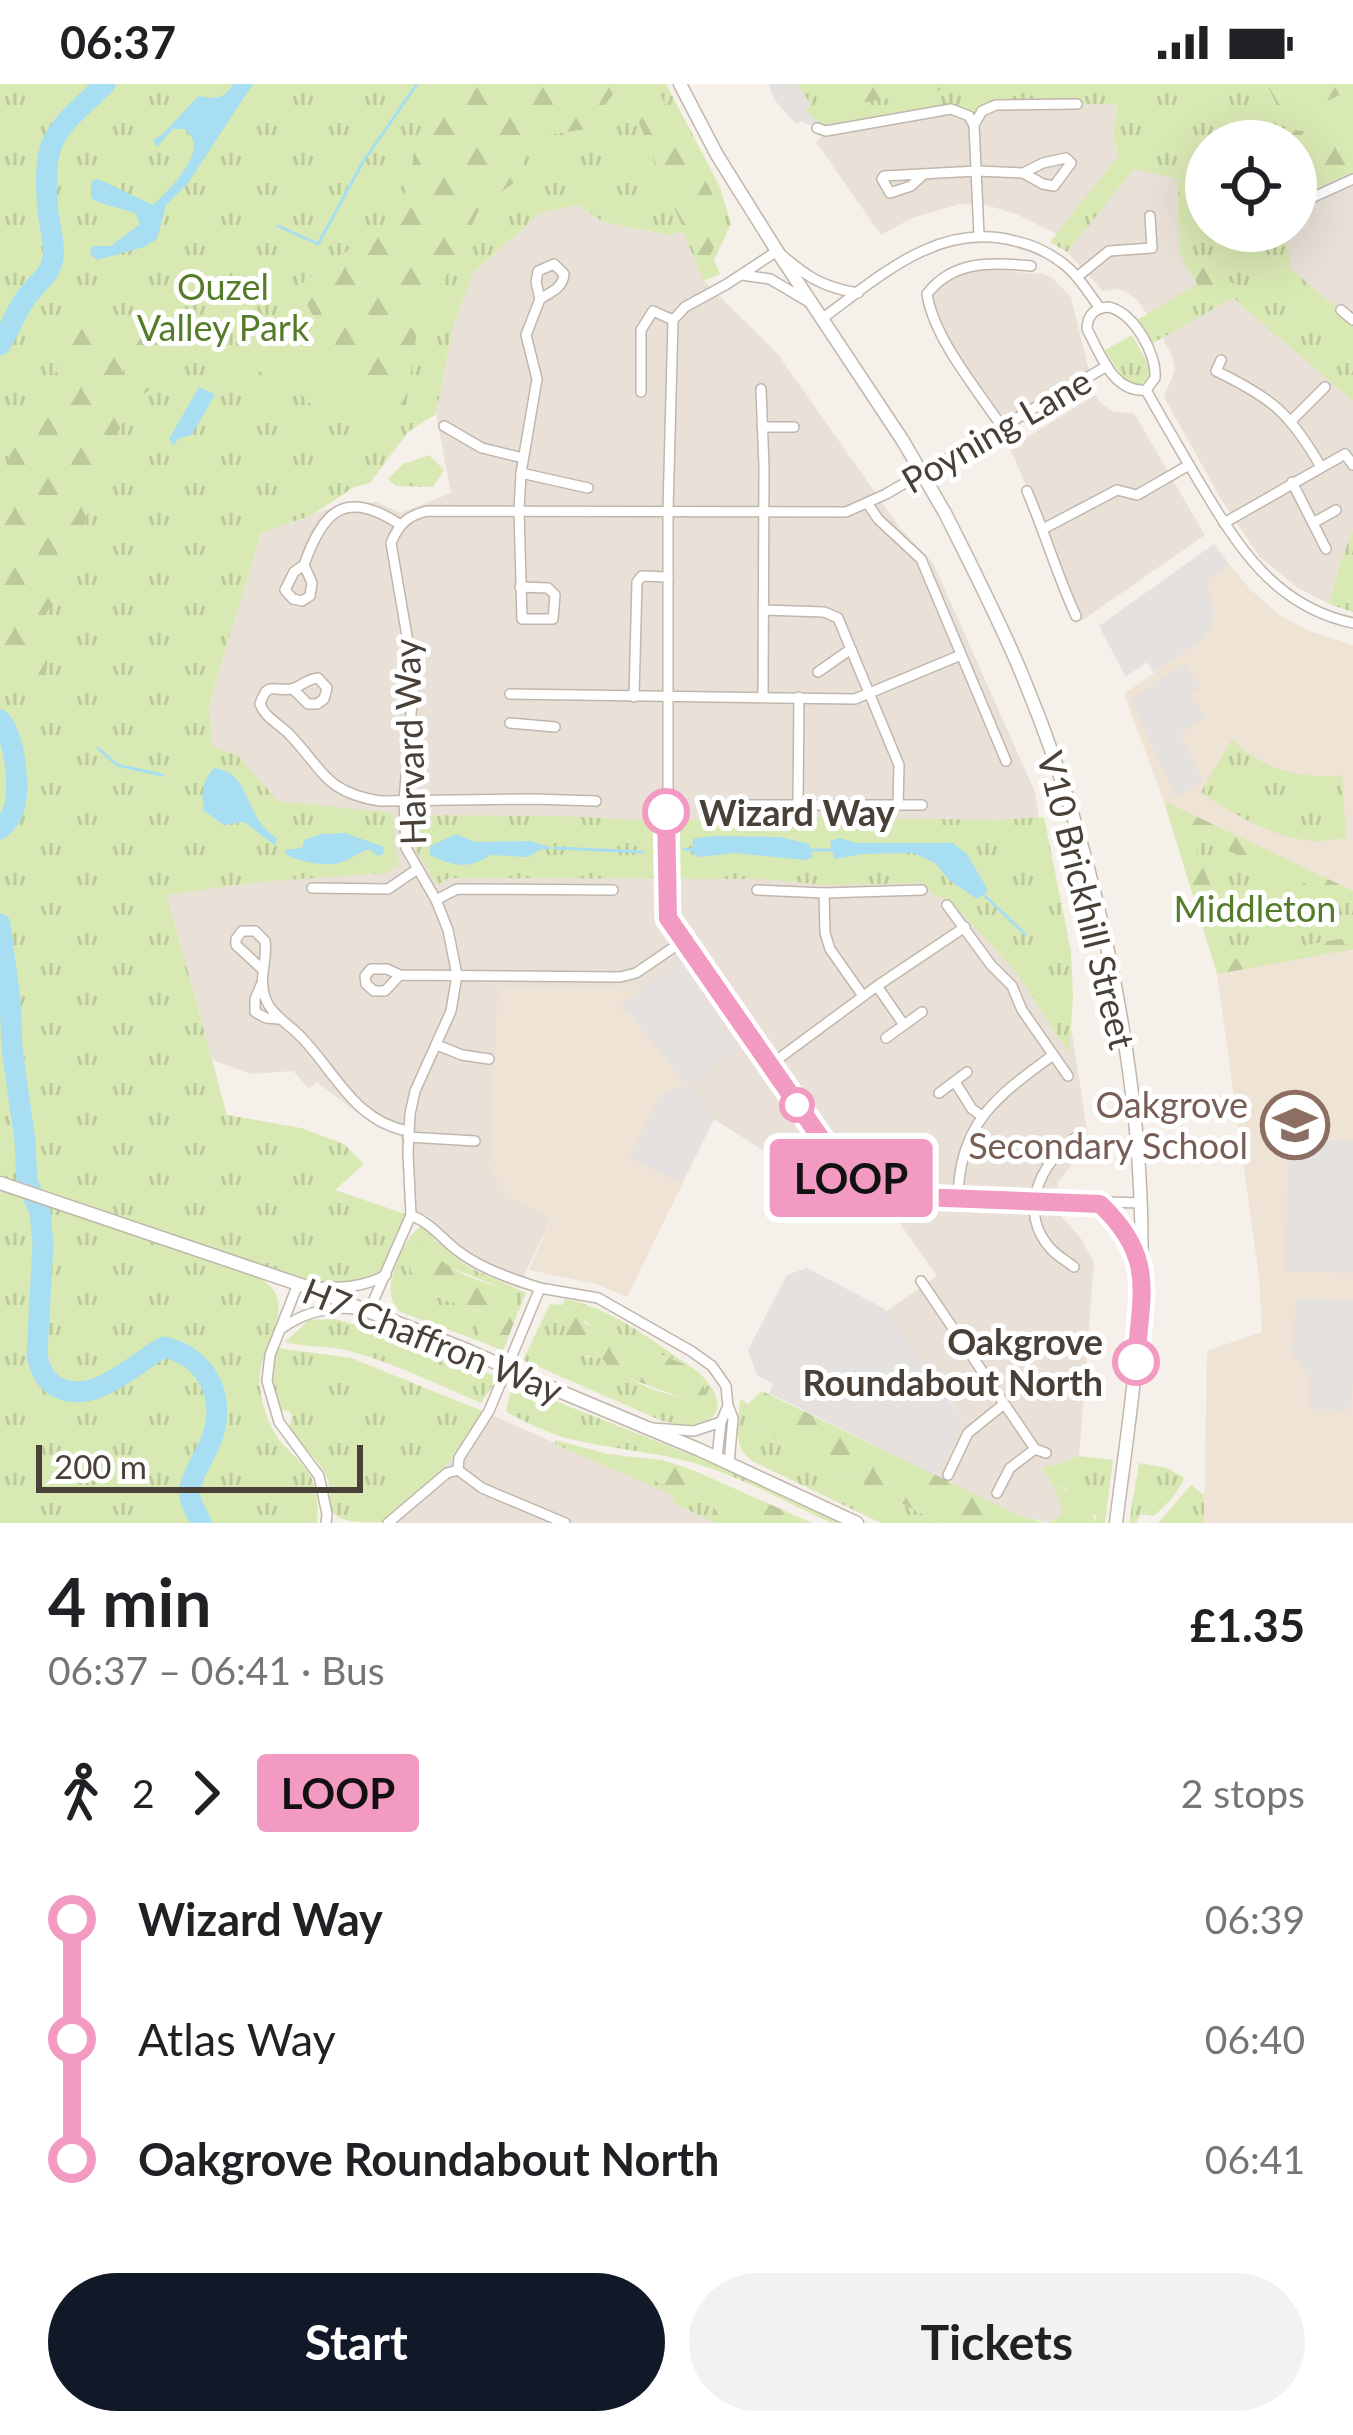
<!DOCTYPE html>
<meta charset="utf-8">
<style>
:root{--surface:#fff;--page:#f2f2f2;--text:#202124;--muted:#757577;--accent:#111827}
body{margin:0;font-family:Lato,sans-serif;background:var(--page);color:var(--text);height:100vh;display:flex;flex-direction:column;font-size:45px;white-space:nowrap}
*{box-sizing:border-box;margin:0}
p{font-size:39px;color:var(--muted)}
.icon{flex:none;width:66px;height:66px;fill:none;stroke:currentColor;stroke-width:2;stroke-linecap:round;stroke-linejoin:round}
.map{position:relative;height:1439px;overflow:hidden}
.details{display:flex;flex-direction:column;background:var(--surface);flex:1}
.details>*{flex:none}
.badge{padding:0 24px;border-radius:9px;font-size:42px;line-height:78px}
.controls{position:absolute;left:1185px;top:36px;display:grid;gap:24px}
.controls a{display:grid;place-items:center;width:132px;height:132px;border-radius:50%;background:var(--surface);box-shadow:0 12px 48px #0002;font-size:60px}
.scale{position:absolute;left:36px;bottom:30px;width:327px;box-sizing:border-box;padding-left:12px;border:6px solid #494038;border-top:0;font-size:33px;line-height:42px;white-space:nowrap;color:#494038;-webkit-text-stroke:9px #fff;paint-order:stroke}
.map>.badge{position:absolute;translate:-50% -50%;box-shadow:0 0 0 6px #fff}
.legs{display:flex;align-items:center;gap:18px;height:132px;padding:0 48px;font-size:39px}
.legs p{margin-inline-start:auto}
.headline{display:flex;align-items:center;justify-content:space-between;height:204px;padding:0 48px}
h1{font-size:66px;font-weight:700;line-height:90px}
.cta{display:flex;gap:24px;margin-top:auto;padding:24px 48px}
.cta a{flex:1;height:138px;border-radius:72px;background:var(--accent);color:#fff;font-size:48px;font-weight:700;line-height:138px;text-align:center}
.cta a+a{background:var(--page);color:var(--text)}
ul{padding:0 48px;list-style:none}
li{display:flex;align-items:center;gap:42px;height:120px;font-size:45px}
li i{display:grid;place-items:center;width:18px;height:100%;margin:0 15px;background:currentColor}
li i::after{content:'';width:30px;height:30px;margin:-15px;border:9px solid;border-radius:50%;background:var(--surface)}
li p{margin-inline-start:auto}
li:first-child i{background:linear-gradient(#0000 50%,currentColor 0)}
li:last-child i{background:linear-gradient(currentColor 50%,#0000 0)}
.status{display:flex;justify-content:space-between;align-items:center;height:84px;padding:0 60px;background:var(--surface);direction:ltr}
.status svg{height:33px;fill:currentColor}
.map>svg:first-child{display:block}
.residential{fill:#e9e1d8}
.education{fill:#eee3d4}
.grass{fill:url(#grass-tufts)}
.forest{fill:url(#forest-firs)}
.garden{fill:#d9e9b3}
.parking{fill:#e4e1de}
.water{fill:#a7def1}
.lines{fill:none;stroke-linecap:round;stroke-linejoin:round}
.stream{stroke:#a7def1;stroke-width:3}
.river{stroke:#a7def1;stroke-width:21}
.minor-casing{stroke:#c1b6ac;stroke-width:12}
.tertiary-casing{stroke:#c1b6ac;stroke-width:15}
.minor{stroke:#fff;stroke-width:9}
.tertiary{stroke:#fff;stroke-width:12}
.tertiary-bridge-casing{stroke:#c1b6ac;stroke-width:15;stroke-linecap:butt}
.tertiary-bridge{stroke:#fff;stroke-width:12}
.line-1-casing{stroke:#fff;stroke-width:27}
.line-1{stroke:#f29ac2;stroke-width:18}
.stop-1-dot{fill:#fff;stroke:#f29ac2;stroke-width:6}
.labels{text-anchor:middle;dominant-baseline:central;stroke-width:10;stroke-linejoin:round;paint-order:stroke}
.park-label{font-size:36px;fill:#557c2a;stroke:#fff}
.street-label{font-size:36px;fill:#494038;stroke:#fff}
.stop-label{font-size:36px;font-weight:bold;fill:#494038;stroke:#fff;text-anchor:start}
.education-label{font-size:36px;fill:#785e54;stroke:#fff;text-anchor:end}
</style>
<div class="status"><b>06:37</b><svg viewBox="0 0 49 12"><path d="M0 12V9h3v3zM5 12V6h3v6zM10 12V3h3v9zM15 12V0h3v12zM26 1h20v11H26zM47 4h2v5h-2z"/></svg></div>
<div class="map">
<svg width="1353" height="1439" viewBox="0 0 1353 1439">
<defs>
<pattern id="grass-tufts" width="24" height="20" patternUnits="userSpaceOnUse" patternTransform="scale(3)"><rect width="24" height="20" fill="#d9e9b3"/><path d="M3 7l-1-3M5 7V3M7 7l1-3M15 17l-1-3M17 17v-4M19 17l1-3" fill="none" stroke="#bcc99b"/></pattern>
<pattern id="forest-firs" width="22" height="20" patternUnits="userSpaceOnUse" patternTransform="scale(3)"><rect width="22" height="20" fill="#d9e9b3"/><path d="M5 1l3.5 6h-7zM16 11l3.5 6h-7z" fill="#bcc99b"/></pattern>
</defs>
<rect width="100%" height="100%" fill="#f5f0ea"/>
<g class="residential">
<polygon points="1088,19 1117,20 1113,53 1119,71 1057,150 1016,130 986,121 960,120 912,134 881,151 816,58 826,47 987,24"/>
<polygon points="1134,84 1178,95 1179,168 1198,201 1147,230 1138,217 1125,207 1116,205 1103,207 1067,168"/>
<polygon points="1353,88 1353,238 1290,185 1285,147 1296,147 1296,113"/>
<polygon points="578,121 603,138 668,151 683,148 704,197 777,269 900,444 933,479 1035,708 1089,1060 1058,1098 1056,1127 1080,1153 1094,1178 1079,1372 1056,1381 1042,1384 1057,1408 1063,1429 1049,1439 1018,1431 935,1391 963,1335 885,1228 937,1192 894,1131 865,1108 830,1109 714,1035 689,999 726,973 740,968 639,907 498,906 510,1112 552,1133 518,1204 468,1183 448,1170 434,1156 436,1151 411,1131 404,1119 401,1053 376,1043 317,998 309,1004 293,987 251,990 212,976 167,811 210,645 209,621 261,449 342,420 376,418 401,429 451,409 436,330 453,243 473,189 540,129"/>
<polygon points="984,183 1032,190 1043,189 1053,195 1071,213 1089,287 1005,337 923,224 929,202 950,189"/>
<polygon points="1233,213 1353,317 1353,446 1340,479 1329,520 1298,504 1259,472 1221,415 1164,313 1175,286 1172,272 1162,253"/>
<polygon points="1095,311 1100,319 1114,328 1134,329 1205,451 1081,537 1057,487 1045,446 1010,364"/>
<polygon points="485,1328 673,1411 674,1419 716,1439 381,1439 414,1413"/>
</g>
<g class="education">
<polygon points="1229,480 1249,504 1278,530 1306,546 1353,561 1353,807 1164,717 1124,610 1203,555 1211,545 1214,529 1205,498"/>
<polygon points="1349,863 1353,865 1353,1439 1204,1439 1207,1267 1262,1248 1259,1192 1217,890"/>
<polygon points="678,879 741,968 726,973 689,999 714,1035 627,1213 596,1200 529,1186 552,1133 510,1112 489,1087 498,906 639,907"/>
</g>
<g class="grass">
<path d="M0 0H666L720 103 731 140 714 176 720 190 704 197 683 148 669 151 603 138 578 121 540 129 473 189 453 243 436 330 408 348 370 399 354 403 312 431 261 449 209 621 212 662 238 672 278 717 393 729 397 772 400 780 387 789 257 798 167 811 227 1031 301 1044 344 1060 364 1080 335 1106 408 1131 386 1191 371 1199 296 1202 188 1165 261 1195C304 1221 254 1264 260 1305 263 1324 269 1342 280 1357 290 1369 304 1379 311 1393 318 1407 318 1424 317 1439H0Z"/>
<polygon points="769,0 1353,0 1353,88 1296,113 1296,57 1206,57 1206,147 1285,147 1291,185 1353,238 1353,317 1233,214 1151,260 1137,236 1197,200 1179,168 1178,95 1134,85 1067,168 1050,158 1119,71 1113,53 1117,20 996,21 978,33 961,27 817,44 802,37 796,40 774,15"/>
<path d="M1132 251 1152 287C1136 324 1116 283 1105 266Z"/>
<polygon points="429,371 444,386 433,403 396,402 388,395 403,380"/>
<polygon points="1353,446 1353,528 1329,520 1340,479"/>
<path d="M1232 655C1260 685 1303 696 1342 691L1346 754C1336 755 1326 757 1317 757 1277 756 1232 730 1201 708Z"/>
<polygon points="1164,717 1353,807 1353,865 1217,890"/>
<polygon points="412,731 561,732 680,738 723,732 999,736 1044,733 1071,867 1073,912 1069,969 1016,888 950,816 933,811 923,799 824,801 762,795 449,794 437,801 413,761"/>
<path d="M421 1142 429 1144 436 1151 434 1156 468 1183 526 1209 518 1228 514 1209 447 1182 437 1173 434 1212 482 1228 479 1257 400 1228C395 1221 393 1220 391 1211 387 1193 406 1151 421 1142Z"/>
<path d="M565 1215C613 1224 653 1258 693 1284L632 1258 614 1247 595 1244 584 1236 586 1273 602 1274 612 1288C627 1292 637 1299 650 1304 666 1311 683 1312 699 1320L707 1312 699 1289C714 1302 730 1328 703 1339 691 1344 675 1339 662 1337L523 1276 550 1220 562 1221Z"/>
<path d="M336 1235 395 1254 498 1293 481 1319C438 1301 395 1279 350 1267 328 1261 306 1264 285 1258L309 1236Z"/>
<path d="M278 1264 351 1274 485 1328C463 1365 438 1393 404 1420 398 1425 390 1435 382 1438 370 1439 348 1439 337 1432 326 1423 332 1409 328 1397 323 1377 299 1361 289 1344L292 1332 289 1327 280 1326C269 1306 272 1285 278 1264Z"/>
<path d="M512 1300 735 1388 844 1439H831C786 1418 741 1393 694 1379 652 1367 608 1365 566 1354 545 1348 526 1338 506 1328Z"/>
<path d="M740 1315 748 1320 755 1345 940 1439H881L752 1377C731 1362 739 1339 740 1315Z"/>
<polygon points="555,1356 608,1370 624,1372 617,1374 619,1381 675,1405 690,1404 716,1417 711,1437 674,1419 672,1411 555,1360"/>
<polygon points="1079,1372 1113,1376 1105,1439 1095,1439 1096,1432 1065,1404 1053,1402 1041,1383 1056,1381"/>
<polygon points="1139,1379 1167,1384 1183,1393 1184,1396 1173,1413 1154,1432 1141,1430 1136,1439 1129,1439"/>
<polygon points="1191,1401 1204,1411 1204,1439 1158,1439"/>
</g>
<g class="forest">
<path d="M450 0H655L713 111 717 158 704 182 679 135 625 5H617L587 45 533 53 515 98 481 122 452 182 418 240 403 342 363 329C360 276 361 277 315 250L316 237 297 203 397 131 412 86 415 56 437 13Z"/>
<path d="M811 0H978L835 23C823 19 812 14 811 0Z"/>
<polygon points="1267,0 1353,0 1353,8 1344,9 1301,29 1279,26"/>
<path d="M1353 31V77L1296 103V57H1214L1216 46C1238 42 1252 41 1271 54L1277 45 1304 47 1296 65 1306 69 1331 44Z"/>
<polygon points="1178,95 1186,101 1194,172 1211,187 1230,197 1353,307 1353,317 1233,213 1222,206 1198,201 1179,168"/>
<polygon points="89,233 182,264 172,286 144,310 124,285 113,316 122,341 103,373 74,478 45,532 47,586 37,601 17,582 2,556 0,399 8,393 8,337 52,294"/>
<path d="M1164 717 1353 807V818L1301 798 1274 783 1254 781 1198 749C1192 775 1203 778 1210 800 1213 809 1211 822 1214 832L1202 841Z"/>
<polygon points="1346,854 1353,855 1353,865 1217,890 1220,880 1249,871"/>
<path d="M421 1160 431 1163C446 1191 487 1198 515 1209L518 1228 503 1267 479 1257 481 1227C451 1218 405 1210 409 1169Z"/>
<path d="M570 1231 595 1244 614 1247 632 1258 693 1284 699 1289 707 1312 699 1320 612 1288 602 1274C577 1273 556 1258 570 1231Z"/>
<polygon points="762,1307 1018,1431 1045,1439 940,1439 755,1345 748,1320"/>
<polygon points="624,1372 663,1376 695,1387 812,1439 716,1439 711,1437 715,1417 690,1404 675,1406 619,1381 617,1374"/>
<path d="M1053 1402C1074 1406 1094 1416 1095 1439H1049L1063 1429Z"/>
</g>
<path class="garden" d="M290 238 308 246 352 274C358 286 360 306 352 318L333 325 314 324 295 304 247 282C257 260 263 242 290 238Z"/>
<g class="parking">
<polygon points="769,0 797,0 811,20 805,26 822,41 817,44 801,37 796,40 774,15"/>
<polygon points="1214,460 1229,480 1206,498 1214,529 1211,545 1203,555 1154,589 1147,578 1126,593 1099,542"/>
<polygon points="1183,580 1200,603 1190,611 1205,632 1180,651 1203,697 1176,713 1131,616"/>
<polygon points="678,879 741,968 726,973 689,999 714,1035 681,1099 629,1074 660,1012 688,999 682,995 631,931 619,923"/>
<polygon points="1319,1056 1353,1057 1353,1189 1285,1187 1289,1065 1318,1066"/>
<polygon points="807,1184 883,1224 963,1336 935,1391 769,1309 773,1300 757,1291 748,1266 787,1191"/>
<polygon points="1296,1214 1353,1216 1353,1299 1350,1326 1310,1325 1309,1293 1292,1269"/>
</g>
<g class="water">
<path d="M233 0H253L188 99 166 121 157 155 144 163 97 176 90 170 92 162H111L140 140 136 130C121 123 105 123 91 114V97L98 95 153 121C166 109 193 82 194 63 195 55 190 51 185 45H173L157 63 153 56 163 50 198 12C215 15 224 16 233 0Z"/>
<polygon points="199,303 215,310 192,351 179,354 174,361 169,355"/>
<path d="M214 684C247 688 245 721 263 742 267 747 273 751 278 755L274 761 244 738 224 741 204 727C201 709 202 697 214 684Z"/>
<path d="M345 749 384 763 383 770 378 772 369 765C359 768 348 777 339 779 324 783 298 777 285 770V766L302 764 304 756 321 750Z"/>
<path d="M456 750 475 758 530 757 553 764 539 766 529 773 490 771C470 786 451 782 430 771V762Z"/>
<polygon points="711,752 780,753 809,760 813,773 805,776 734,769 700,773 692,770 693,755"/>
<polygon points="840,754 856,759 953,759 967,770 988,806 977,815 949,796 935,779 913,769 863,770 834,775 830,757"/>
</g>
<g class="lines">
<g class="stream">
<polyline points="278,142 318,160 363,78 417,0"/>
<polyline points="98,664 117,681 162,691"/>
<polyline points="555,764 643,768"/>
<polyline points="684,765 697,766"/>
<polyline points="808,766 835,766"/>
<polyline points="983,810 1025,850"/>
</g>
<g class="river">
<path d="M0 261C12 242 17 222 33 205 42 195 51 188 53 174 55 160 50 142 48 128 42 51 53 50 105 0"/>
<path d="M0 636C15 653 22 709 12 730 10 735 4 741 0 745"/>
<path d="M0 840 10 915 12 965 25 1057 27 1098 40 1128 43 1159 37 1271C40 1285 44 1296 57 1303 95 1322 134 1279 164 1263 205 1272 226 1311 213 1351 208 1369 194 1385 190 1404 188 1418 196 1426 201 1439"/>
</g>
<g class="minor-casing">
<g id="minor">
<polyline points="817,44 826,47 951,25 969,32 974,41"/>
<polyline points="922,92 911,102 890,109 882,95 884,92 977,87 1023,89 1043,79 1066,74 1071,79 1054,102 1043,100 1023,89"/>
<polyline points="1296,121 1353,95"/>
<polyline points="979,151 974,41 982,27 996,21 1077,20"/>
<polyline points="742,191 770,195 809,218"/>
<polyline points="1077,193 1109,167 1152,164 1150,132"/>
<path d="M858 209C820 203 805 191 777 167L727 200 685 223 673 236 668 426V834L852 1096 892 1111 1140 1119"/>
<path d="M1108 223C1133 228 1157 269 1155 294L1146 306C1113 309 1101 271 1087 245 1087 231 1095 224 1108 223Z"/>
<polyline points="1341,226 1353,236"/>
<path d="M823 234C880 192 939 137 1015 157 1033 161 1050 169 1065 181 1080 193 1088 209 1100 224"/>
<path d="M1221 276 1216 287C1272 314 1290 329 1321 383"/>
<polyline points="761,305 764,383 763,613"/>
<path d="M1146 306C1163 337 1181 367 1198 396 1237 461 1273 522 1353 539"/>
<polyline points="641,308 641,246 653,227 673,236"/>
<polyline points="1292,336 1325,303"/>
<polyline points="444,342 482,364 523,374"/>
<polyline points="762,343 794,343"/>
<path d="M1002 343C977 305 934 255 927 210 953 176 992 178 1031 182"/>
<polyline points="521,389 588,404"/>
<polyline points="1292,398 1326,465"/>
<path d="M1027 407C1045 449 1057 491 1076 532"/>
<polyline points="868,420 878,435 921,475 1006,677"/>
<polyline points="1224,439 1345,370 1353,381"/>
<polyline points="1313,439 1336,426"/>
<polyline points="1043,445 1117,406 1137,411 1189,381"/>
<path d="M304 481 294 488 285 506 293 515 302 517 310 512 312 499 304 481C323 426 346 405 399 440"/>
<path d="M520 503 548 504 555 511 553 535H522L519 426 521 389 537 295 526 251 540 215 536 198 538 187 554 180 564 190C563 204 551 208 540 215"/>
<polyline points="764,526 824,528 838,534 899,681 898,721"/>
<polyline points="818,588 851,565"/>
<path d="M293 605 308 620H317L324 615 327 604 318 594C306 595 301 603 291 605 273 608 268 596 260 620 265 633 276 638 287 648 323 684 323 708 380 717L533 715 596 717"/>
<polyline points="510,610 855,615 961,571"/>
<polyline points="634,613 637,498 642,492 668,493"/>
<polyline points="510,639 555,643"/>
<polyline points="742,721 922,721"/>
<polyline points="798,721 799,613"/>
<polyline points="312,804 388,805 416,786"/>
<polyline points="757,806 824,809 922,806"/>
<polyline points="824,809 825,849 830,865 863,912"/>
<polyline points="436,816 457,805 613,806"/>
<polyline points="947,821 991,881 1012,902 1022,926 1068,992"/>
<path d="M262 885 236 861V855L242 847H255L265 857C268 876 258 893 265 913 271 932 291 941 303 955 337 991 355 1037 408 1047"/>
<polyline points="400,891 387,885 371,885 365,892 366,900 374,907 385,907 400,891 620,893 636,889 683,857"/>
<polyline points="262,899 255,915 255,928 266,934 279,935"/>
<polyline points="904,941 877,902 965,843"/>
<polyline points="886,954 922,928"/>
<polyline points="437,961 462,971 489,975"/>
<polyline points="770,981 877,902"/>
<polyline points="955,998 972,1025 982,1032"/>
<polyline points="939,1009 967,988"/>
<polyline points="408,1053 475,1057"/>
<path d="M958 1114C959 1039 997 1012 1053 971"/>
<polyline points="1101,1121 1122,1141 1138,1175"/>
<path d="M1074 1183C1067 1177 1057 1172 1051 1165 1017 1128 1040 1079 1075 1054"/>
<polyline points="921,1197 1035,1365 1046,1369"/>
<polyline points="298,1200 270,1271 267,1297 279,1338 319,1392 327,1430 326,1439"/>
<path d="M315 1203C341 1204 362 1204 386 1191"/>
<polyline points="540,1204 598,1214 691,1267 712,1282 726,1302 728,1322"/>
<path d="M369 1227 411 1131 408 1069 410 1030 415 1007 451 927 457 891 448 846 436 816 406 764 404 717 414 593 391 459C399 440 407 432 427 427L846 428 886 410 1107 282"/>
<path d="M282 1244C305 1228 328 1222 356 1225"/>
<polyline points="652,1344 694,1347 721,1338"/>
<polyline points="717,1373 721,1338 728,1322 733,1334 729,1379"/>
<polyline points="458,1386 482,1404 565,1439"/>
<polyline points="948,1391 968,1349 1004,1320"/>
<polyline points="997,1409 1010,1384 1035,1365"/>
<path d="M388 1439 447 1389 458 1386 459 1374 489 1327 540 1204C512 1195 482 1185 458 1167 441 1154 432 1140 411 1131"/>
</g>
</g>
<g class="tertiary-casing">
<g id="tertiary">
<polyline points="680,0 717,71 777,167 903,357"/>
<path d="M945 429C972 483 1000 537 1023 593 1098 773 1147 1000 1141 1195 1139 1277 1126 1358 1116 1439"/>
<polyline points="0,1099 304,1202 467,1266"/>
<polyline points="559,1307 700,1366 857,1439"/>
</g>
</g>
<use href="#minor" class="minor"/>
<use href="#tertiary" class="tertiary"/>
<g class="tertiary-bridge-casing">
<g id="tertiary-bridge">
<polyline points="903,357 945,429"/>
<polyline points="467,1266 559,1307"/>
</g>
</g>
<use href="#tertiary-bridge" class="tertiary-bridge"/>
</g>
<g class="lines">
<g class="line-1-casing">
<path id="line-1" d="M666 728 668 834 845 1089 852 1096 892 1112 1100 1120C1156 1173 1141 1208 1136 1278"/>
</g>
<use href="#line-1" class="line-1"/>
</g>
<defs>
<g id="school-ring" transform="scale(3.45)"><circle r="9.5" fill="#fff" stroke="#8d6e63" stroke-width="1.5"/><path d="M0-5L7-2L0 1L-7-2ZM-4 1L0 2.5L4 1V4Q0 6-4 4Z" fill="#8d6e63"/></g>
</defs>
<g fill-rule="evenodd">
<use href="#school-ring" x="1295" y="1041"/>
</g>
<g class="stop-1-dot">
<circle cx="666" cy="728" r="21"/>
<circle cx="797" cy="1021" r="15"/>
<circle cx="1136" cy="1278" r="21"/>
</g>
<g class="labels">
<g class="park-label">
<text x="223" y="202">Ouzel<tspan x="223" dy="41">Valley Park</tspan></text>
<text x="1255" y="824">Middleton</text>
</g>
<g class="street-label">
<text transform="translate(996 346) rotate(-30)">Poyning Lane</text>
<text transform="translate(409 658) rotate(-92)">Harvard Way</text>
<text transform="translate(1087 816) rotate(76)">V10 Brickhill Street</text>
<text transform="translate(433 1256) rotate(22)">H7 Chaffron Way</text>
</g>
<g class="stop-label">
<text x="699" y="728">Wizard Way</text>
<text x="1103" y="1257" text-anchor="end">Oakgrove<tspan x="1103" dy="41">Roundabout North</tspan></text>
</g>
<g class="education-label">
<text x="1248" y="1020">Oakgrove<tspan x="1248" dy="41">Secondary School</tspan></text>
</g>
</g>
</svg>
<div class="controls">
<a><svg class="icon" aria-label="locate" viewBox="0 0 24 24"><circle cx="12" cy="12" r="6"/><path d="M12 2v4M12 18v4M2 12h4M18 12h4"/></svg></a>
</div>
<div class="scale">200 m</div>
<b class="badge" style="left:851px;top:1094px;background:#f29ac2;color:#111">LOOP</b>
</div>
<section class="details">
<div class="headline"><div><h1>4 min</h1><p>06:37 – 06:41 · Bus</p></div><b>£1.35</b></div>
<div class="legs"><svg class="icon" aria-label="walk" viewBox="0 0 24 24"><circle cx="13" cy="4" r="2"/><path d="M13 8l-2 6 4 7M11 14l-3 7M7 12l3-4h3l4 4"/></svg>2<svg class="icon" aria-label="forward" viewBox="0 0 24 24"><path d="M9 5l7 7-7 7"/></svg><b class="badge" style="background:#f29ac2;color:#111">LOOP</b><p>2 stops</p></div>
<ul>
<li><i style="color:#f29ac2"></i><b>Wizard Way</b><p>06:39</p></li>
<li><i style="color:#f29ac2"></i><span>Atlas Way</span><p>06:40</p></li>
<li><i style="color:#f29ac2"></i><b>Oakgrove Roundabout North</b><p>06:41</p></li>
</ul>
<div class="cta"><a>Start</a><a>Tickets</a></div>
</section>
